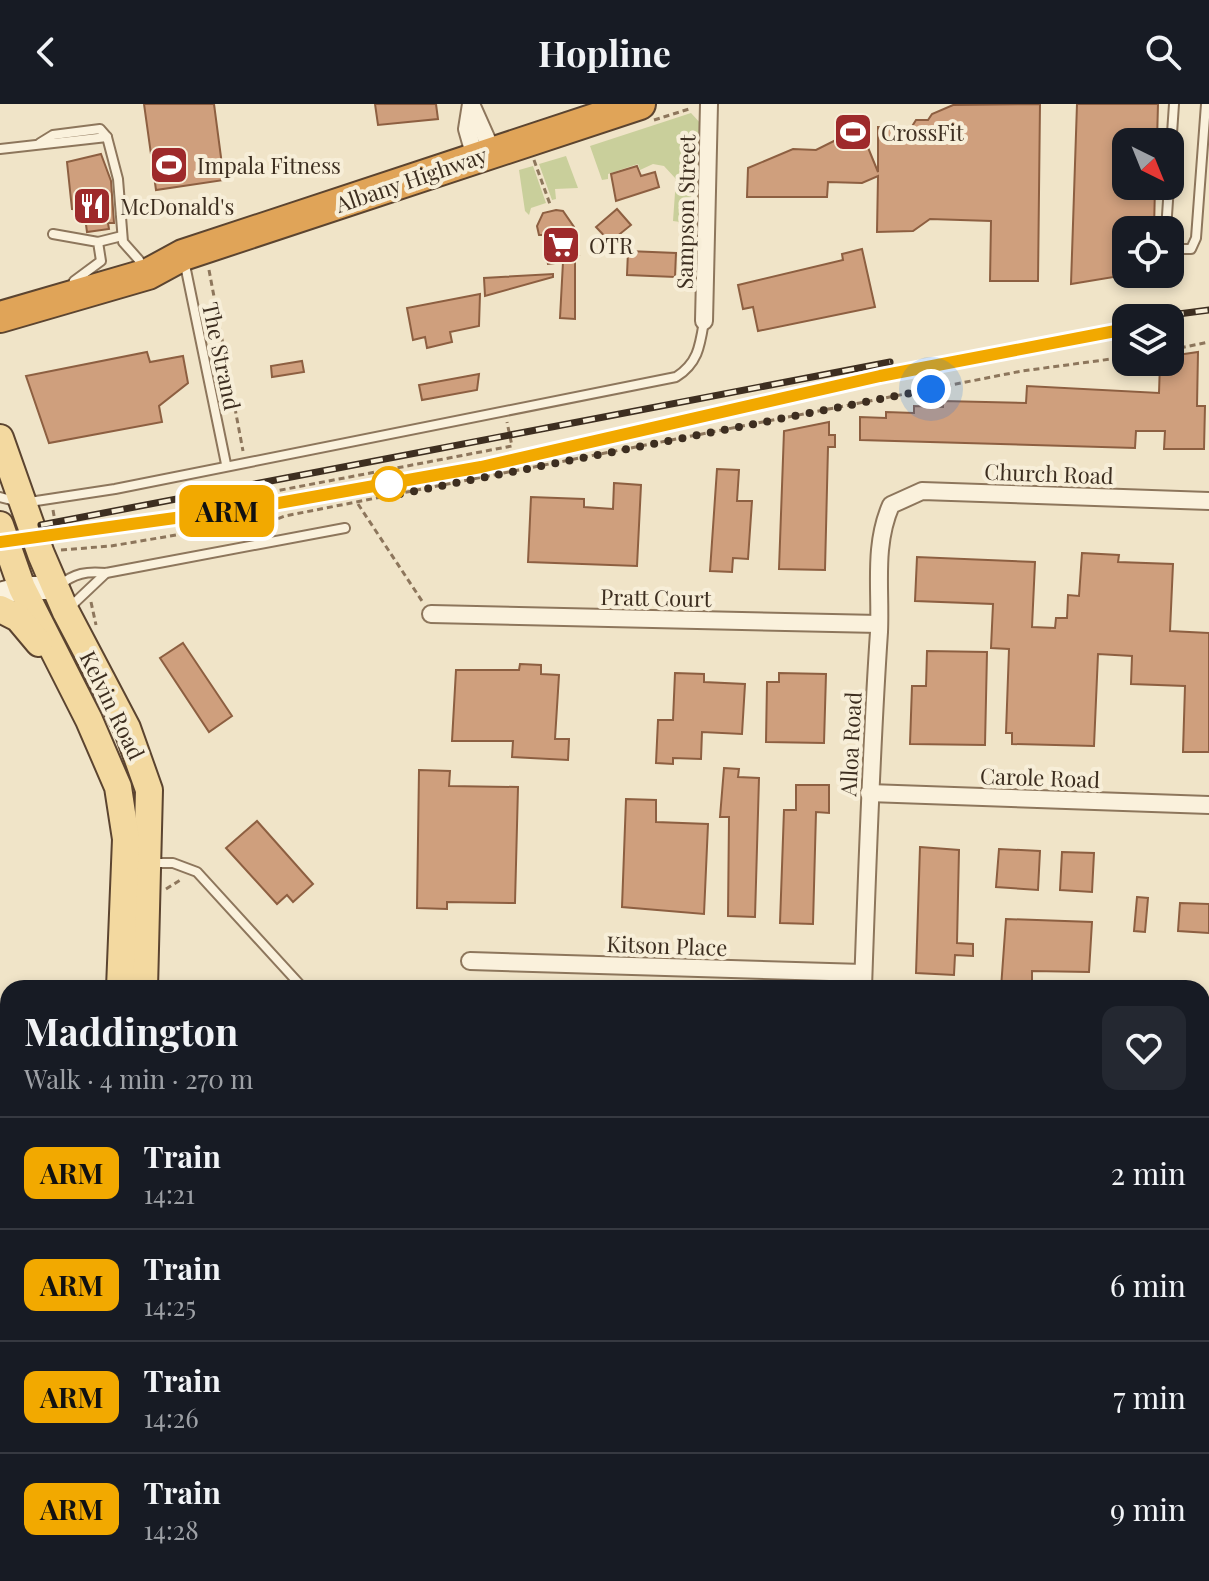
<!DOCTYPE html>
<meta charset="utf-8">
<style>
:root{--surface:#171b24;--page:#242831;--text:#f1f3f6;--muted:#9ea1a6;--line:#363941}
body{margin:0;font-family:"Playfair Display",serif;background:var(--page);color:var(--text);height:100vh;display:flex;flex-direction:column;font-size:30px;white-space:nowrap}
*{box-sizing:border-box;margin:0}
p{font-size:26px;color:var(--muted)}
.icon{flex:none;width:44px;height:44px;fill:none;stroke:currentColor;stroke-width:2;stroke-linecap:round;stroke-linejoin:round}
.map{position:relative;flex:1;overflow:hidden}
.panel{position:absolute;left:0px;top:876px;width:1210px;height:602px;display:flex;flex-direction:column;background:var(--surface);border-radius:24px 24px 0 0;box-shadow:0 4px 12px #0003}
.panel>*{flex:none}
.badge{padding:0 16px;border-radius:12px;font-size:28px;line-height:52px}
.needle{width:52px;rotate:137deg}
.buttons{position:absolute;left:1112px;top:24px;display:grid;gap:16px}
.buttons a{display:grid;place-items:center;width:72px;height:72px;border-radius:16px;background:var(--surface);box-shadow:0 4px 12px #0003;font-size:40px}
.you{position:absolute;width:40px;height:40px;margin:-20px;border:6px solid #fff;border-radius:50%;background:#1a73e8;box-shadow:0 0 0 12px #1a73e833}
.map>.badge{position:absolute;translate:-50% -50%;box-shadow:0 0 0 4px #fff}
.round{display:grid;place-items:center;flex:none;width:84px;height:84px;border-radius:16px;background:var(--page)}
.headline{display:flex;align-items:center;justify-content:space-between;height:136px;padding:0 24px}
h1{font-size:38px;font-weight:700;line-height:60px}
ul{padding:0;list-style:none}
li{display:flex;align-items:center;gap:24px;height:112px;padding:0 24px;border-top:2px solid var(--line)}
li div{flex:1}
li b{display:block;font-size:30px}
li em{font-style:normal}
li .badge{min-width:88px;font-weight:700;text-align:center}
header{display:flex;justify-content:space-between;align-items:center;height:104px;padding:0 24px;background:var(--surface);font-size:36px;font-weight:700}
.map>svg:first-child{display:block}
.green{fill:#c9cf9b}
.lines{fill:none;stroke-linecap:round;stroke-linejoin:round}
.stream{stroke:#6f938a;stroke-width:4}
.building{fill:#cf9f7d;stroke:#8d5f41;stroke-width:2}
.lane-casing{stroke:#8d765c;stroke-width:12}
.street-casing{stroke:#8d765c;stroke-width:20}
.secondary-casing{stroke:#6f573f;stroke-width:26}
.primary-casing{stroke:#5b4430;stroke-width:30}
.highway-casing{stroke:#5b4430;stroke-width:34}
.path{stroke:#8d765c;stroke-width:3;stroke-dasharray:6 4;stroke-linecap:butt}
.lane{stroke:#faf1dc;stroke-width:8}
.street{stroke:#faf1dc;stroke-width:16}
.secondary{stroke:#faf1dc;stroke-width:22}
.primary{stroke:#f3d9a0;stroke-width:26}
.highway{stroke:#e0a458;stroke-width:30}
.rail-casing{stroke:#3d2e20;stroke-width:7}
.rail{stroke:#f7eed8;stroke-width:4;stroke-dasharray:12;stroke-linecap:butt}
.line-casing{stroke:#fff;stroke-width:18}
.line{stroke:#f2a900;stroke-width:12}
.walk{stroke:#3d2e20;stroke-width:8;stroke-dasharray:0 14.4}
.stop-dot{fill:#fff;stroke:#f2a900;stroke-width:4}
.labels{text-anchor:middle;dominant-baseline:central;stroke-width:8;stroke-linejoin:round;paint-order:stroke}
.poi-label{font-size:22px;fill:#3d2e20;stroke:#f7eed8;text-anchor:start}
.street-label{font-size:22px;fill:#3d2e20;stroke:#f7eed8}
</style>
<header><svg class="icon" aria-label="back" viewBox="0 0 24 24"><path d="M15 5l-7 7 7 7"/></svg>Hopline<svg class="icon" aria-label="search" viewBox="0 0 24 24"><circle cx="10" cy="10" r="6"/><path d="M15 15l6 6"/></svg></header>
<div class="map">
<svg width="1209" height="1477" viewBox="0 0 1209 1477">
<rect width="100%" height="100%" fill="#f0e4c8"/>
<g class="green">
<polygon points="691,9 702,21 700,100 680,118 673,117 676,75 664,62 653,60 640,66 638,60 608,70 608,75 602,76 590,42"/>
<polygon points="566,52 578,84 555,85 556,95 552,96 539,60"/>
<polygon points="533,62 546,99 531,104 529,111 525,107 519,66"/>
<polygon points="276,1470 490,1470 480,1477 283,1477"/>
</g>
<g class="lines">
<polyline class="stream" points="1202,905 1209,905"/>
</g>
<g class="building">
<polygon points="144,0 214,0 224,76 156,86"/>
<polygon points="375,0 436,0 438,15 378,21"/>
<polygon points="1040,0 1038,177 990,177 991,117 930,115 913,127 877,128 878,72 862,79 828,78 827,93 747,93 748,64 793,45 816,46 860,24 878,68 878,23 911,24 916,16 928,16 932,10 953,1"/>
<polygon points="1077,0 1158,0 1157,38 1126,38 1126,82 1155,82 1154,126 1126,126 1126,171 1071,180"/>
<polygon points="101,50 111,77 114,119 108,119 109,125 87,128 84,106 72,105 67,58"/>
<polygon points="637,62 641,72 655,68 659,83 616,97 611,70"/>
<polygon points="617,105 631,121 610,138 596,123"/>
<polygon points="556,106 563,107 574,123 579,151 575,151 575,215 560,214 563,158 548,160 543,131 539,131 537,122 543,109"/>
<polygon points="862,145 875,203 758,227 753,203 743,205 738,181 843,156 842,150"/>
<polygon points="628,147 676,149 675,173 627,171"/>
<polygon points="553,170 553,173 485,192 484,174"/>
<polygon points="480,190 479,222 450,228 452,238 427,244 425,233 413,236 407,204"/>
<polygon points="147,248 150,258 183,252 188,279 159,302 162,318 49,339 26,272"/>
<polygon points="1198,248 1197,302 1205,302 1204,345 1164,345 1165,327 1136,327 1135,344 860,336 860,313 886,314 886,308 914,309 914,302 943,303 943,297 1026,299 1027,282 1159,289 1160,258 1170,258 1170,252"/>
<polygon points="302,257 304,268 272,273 271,262"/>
<polygon points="479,270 477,286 422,296 419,281"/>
<polygon points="829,318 829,331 835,331 835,343 828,343 825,466 779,465 784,327"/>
<polygon points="717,365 739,366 737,397 752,397 748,455 733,454 732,468 710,467"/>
<polygon points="614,379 641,381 637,462 528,458 531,393 584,395 584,403 613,405"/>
<polygon points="1082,449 1119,451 1118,458 1173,460 1170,527 1209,529 1209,648 1183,648 1185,582 1131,580 1132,552 1098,550 1094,642 1012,640 1012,629 1006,629 1009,545 991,544 993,500 915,497 917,453 1035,458 1032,523 1055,524 1056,514 1067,514 1068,491 1079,492"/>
<polygon points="183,539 232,612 209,628 160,554"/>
<polygon points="927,547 987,548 985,641 910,640 912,582 926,582"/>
<polygon points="520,560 541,561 541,570 559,571 555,635 569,635 568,656 512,653 513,637 452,637 456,566 519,566"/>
<polygon points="675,569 704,570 704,578 745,580 742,630 702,628 701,655 673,654 673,660 656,659 658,616 673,616"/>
<polygon points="779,569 826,570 824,639 766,638 767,578 779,578"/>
<polygon points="724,664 739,665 738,673 759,674 755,813 728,812 729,713 720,713"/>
<polygon points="419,666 450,667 449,682 518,683 515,799 447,798 447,805 417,804"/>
<polygon points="796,681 829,681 829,709 816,708 813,820 780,819 784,706 796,706"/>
<polygon points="626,695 656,696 656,718 708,720 704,810 622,803"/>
<polygon points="257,717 313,780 293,798 287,791 277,800 226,744"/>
<polygon points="920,743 959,746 957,839 973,840 973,852 955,851 954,871 916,869"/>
<polygon points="999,745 1040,747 1038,786 996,783"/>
<polygon points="1062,748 1094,749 1092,788 1060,786"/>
<polygon points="1137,793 1148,794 1145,828 1134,827"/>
<polygon points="1180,799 1209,800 1209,829 1178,827"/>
<polygon points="1006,815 1092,818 1089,868 1032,867 1032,884 1001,884"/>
</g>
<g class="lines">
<g class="lane-casing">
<g id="lane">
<polyline points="40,39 53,31 100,25 107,33 118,75 123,138 139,156"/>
<polyline points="0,45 107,33"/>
<polyline points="1170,59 1174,0"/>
<polyline points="1166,126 1169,82"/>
<polyline points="53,130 98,138 101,157 74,177"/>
<polyline points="98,138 122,132"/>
<polyline points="1170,145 1191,145 1196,134 1206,0"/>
<polyline points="184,156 226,360"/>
<path d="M0 393 23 399 115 385 676 273C698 259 700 242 704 217"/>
<path d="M59 482C74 469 87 467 106 469L345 424"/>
<polyline points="69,504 106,469"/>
<polyline points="150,759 173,759 197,768 303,884"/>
</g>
</g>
<g class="street-casing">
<g id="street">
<polyline points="471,0 467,25 475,53"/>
<polyline points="471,0 492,47"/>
<polyline points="704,217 709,0"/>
<polyline points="431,510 879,520"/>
<polyline points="869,689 1209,701"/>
<polyline points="470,857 863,869"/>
<path d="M863 884C867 765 871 647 879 528 881 485 873 442 891 401L922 387 1209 397"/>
<polyline points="841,1477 841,1470"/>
</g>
</g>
<g class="secondary-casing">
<polyline id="secondary" points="0,490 22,484 56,484"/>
</g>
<g class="primary-casing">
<g id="primary">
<polyline points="0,334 41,450 66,508 127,624 149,686 144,884"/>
<polyline points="0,421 22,484 89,616 118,683 126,735 120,884"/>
<polyline points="0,505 18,514 39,539"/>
<polyline points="100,1477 100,1470"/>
<polyline points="125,1477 125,1470"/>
</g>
</g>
<g class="highway-casing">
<polyline id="highway" points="0,213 148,170 183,151 640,0"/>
</g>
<g class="path">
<polyline points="654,16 689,5"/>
<polyline points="534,56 551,103"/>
<polyline points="209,166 243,347"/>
<polyline points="1170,246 1209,238"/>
<polyline points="260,390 512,342 507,318"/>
<polyline points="358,400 424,500"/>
<polyline points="53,406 58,434"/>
<polyline points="61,446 111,442 247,419 266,419 285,412 1022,267 1126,253"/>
<polyline points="91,498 96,521"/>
<polyline points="166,785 182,775"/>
</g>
<use href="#lane" class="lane"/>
<use href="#street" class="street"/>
<use href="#secondary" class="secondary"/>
<use href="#primary" class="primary"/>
<use href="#highway" class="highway"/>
<g class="rail-casing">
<g id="rail">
<polyline points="1148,214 1209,206"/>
<polyline points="41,421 890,258"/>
<polyline points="0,438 262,402 481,363 880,272 1126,225"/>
</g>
</g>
<use href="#rail" class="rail"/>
</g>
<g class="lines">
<g class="line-casing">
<polyline id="line" points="0,438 262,402 481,363 880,272 1126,225"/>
</g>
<use href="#line" class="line"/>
<polyline class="walk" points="389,380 385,393 931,285"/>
</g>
<defs>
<g id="stadium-square" transform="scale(2)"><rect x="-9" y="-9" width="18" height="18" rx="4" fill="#9e2a2b" stroke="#f7eed8"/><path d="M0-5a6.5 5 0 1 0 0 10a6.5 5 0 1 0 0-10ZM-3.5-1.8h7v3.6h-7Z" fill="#fff"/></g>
<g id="restaurant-square" transform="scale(2)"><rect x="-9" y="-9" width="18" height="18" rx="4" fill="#9e2a2b" stroke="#f7eed8"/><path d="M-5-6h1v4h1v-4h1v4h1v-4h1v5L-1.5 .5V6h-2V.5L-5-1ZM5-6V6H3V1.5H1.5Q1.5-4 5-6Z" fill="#fff"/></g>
<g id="supermarket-square" transform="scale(2)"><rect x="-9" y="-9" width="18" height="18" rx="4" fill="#9e2a2b" stroke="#f7eed8"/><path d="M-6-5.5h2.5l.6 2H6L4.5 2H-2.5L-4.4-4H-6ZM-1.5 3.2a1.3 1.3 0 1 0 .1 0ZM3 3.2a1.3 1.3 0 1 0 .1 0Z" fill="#fff"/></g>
</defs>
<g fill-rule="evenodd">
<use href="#stadium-square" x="853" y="28"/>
<use href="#stadium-square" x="169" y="61"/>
<use href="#restaurant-square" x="92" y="102"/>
<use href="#supermarket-square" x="561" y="141"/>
</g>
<circle class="stop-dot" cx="389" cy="380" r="16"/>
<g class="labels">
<g class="poi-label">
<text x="881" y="28">CrossFit</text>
<text x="197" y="61">Impala Fitness</text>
<text x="120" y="102">McDonald's</text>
<text x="589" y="141">OTR</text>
</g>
<g class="street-label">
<text transform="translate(411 75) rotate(-19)">Albany Highway</text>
<text transform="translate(685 108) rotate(-89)">Sampson Street</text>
<text transform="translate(222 252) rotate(78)">The Strand</text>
<text transform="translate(1049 369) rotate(2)">Church Road</text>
<text transform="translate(656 493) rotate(1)">Pratt Court</text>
<text transform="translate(113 601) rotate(64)">Kelvin Road</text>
<text transform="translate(850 640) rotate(-87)">Alloa Road</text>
<text transform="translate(1040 673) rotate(2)">Carole Road</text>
<text transform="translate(667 841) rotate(2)">Kitson Place</text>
</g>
</g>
</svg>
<div class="buttons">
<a><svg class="needle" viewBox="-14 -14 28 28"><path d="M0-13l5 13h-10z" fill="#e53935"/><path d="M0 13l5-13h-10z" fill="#9ea1a6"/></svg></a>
<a><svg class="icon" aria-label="locate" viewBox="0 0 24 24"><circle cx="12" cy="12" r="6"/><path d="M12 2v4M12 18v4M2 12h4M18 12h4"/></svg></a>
<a><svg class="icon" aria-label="layers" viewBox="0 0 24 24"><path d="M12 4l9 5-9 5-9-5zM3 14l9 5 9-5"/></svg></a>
</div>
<div class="you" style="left:931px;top:285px"></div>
<b class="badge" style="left:227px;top:407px;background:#f2a900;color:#111">ARM</b>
<section class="panel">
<div class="headline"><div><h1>Maddington</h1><p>Walk · 4 min · 270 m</p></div><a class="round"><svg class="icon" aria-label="heart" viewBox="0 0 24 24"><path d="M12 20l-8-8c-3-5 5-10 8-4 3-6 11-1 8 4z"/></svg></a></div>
<ul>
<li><span class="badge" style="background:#f2a900;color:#111">ARM</span><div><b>Train</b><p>14:21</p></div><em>2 min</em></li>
<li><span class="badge" style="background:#f2a900;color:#111">ARM</span><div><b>Train</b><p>14:25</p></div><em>6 min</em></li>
<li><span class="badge" style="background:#f2a900;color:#111">ARM</span><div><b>Train</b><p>14:26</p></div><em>7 min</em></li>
<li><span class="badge" style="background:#f2a900;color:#111">ARM</span><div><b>Train</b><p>14:28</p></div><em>9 min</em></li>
</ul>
</section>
</div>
